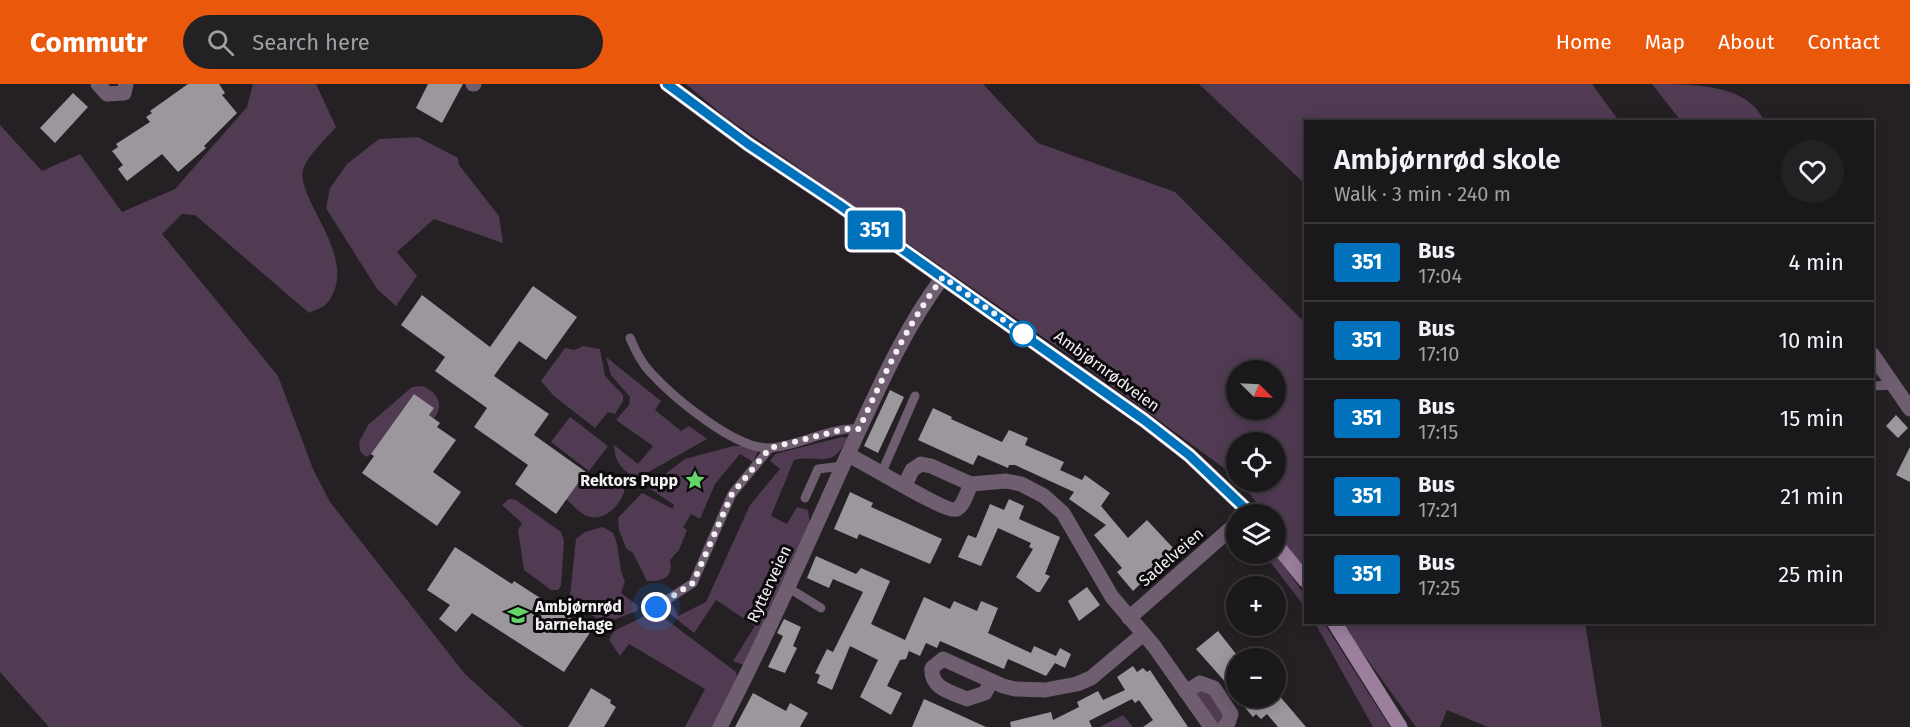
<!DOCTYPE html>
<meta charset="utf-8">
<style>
:root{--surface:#1b181b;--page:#242124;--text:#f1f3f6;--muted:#a0a0a3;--line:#39373a;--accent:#ea580c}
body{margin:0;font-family:"Fira Sans",sans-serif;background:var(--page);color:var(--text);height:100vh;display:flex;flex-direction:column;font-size:22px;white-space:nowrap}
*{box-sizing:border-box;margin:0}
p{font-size:20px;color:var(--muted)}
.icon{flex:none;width:33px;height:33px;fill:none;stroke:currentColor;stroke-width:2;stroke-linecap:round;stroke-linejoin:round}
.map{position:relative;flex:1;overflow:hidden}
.details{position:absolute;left:1304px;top:36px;width:570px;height:504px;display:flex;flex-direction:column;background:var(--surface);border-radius:0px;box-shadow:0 3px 15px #0003,0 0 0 2px var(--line)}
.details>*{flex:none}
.badge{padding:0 12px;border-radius:4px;font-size:21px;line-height:39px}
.needle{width:39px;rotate:114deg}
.buttons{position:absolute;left:1226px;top:276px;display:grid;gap:12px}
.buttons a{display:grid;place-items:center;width:60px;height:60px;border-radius:50%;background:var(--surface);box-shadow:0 3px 15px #0003,0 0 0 2px var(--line);font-size:30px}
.you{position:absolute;width:30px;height:30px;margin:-15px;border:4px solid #fff;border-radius:50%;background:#1a73e8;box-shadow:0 0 0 9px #1a73e833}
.map>.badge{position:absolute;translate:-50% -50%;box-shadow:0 0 0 3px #fff}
.round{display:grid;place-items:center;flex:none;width:63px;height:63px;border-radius:32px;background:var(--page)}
.summary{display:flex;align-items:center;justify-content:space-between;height:102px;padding:0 30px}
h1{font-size:28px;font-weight:600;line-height:45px}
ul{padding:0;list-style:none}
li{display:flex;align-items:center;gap:18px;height:78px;padding:0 30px;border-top:2px solid var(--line)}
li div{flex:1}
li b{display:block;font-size:22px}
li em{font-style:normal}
li .badge{min-width:66px;font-weight:700;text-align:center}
header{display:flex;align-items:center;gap:36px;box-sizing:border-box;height:84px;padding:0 30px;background:var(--accent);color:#fff}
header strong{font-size:28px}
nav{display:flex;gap:33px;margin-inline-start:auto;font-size:21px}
.search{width:420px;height:54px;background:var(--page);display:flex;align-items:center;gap:15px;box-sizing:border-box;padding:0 21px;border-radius:33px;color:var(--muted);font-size:22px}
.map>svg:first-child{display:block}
.green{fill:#513b53;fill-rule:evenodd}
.building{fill:#9c979c}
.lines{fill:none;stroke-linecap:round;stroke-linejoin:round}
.lane{stroke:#6f5d70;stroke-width:9}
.street{stroke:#6f5d70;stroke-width:15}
.secondary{stroke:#9b7f9d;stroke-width:15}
.line-casing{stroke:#fff;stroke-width:14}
.line{stroke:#0072bc;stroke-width:9}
.walk{stroke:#f3f0f3;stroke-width:6;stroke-dasharray:0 10.8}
.stop-dot{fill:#fff;stroke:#0072bc;stroke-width:3}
.labels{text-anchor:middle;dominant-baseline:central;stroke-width:6;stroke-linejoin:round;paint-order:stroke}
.street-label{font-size:16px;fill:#f3f0f3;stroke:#0c0a0c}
.poi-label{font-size:16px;font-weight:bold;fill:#f3f0f3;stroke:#0c0a0c;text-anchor:end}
</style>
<header>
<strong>Commutr</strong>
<div class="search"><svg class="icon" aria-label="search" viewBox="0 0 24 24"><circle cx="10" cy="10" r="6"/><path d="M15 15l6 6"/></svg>Search here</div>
<nav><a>Home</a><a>Map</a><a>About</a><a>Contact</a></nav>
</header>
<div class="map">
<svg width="1910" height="643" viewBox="0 0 1910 643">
<rect width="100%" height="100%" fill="#242024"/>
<g class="green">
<path d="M253 0H316L336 43C326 55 310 69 304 83 291 111 362 173 328 218 325 223 315 226 309 229L195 131 182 130 162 150 278 292 313 385 330 418 465 590 523 643H49L0 588V41L42 87 80 70 122 128 175 105 247 23Z"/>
<path d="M686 0H983L1038 59 1175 108 1305 239V488L1275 445V430H1265L1241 398H1275V358H1236V393L1079 278 724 32ZM1236 286H1275V326H1236Z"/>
<polygon points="1199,0 1592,0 1619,37 1305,38 1305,100"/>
<path d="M1652 0C1693 0 1748 0 1764 37H1681Z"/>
<polygon points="418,53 458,74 459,81 499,132 503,159 434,135 397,168 417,192 396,222 377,205 326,124 330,104 347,80 379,55"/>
<polygon points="583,262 600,265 605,292 623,311 623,317 615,330 608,328 595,344 554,312 541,297 565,264 574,266"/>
<path d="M606 273 661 317 655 326 681 347 689 342 707 355 643 391 636 393C621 386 615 378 614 361L638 380 653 362 616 336 629 321 630 313 611 291Z"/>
<path d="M422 302C437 307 445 322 434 334L429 331 434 324 414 310 371 370 366 373 360 367 359 358 368 341 412 303Z"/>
<polygon points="570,333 608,362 589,387 551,358"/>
<path d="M842 353 848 354C831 387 820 370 794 376L771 432 787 440 797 423 808 426 810 442 744 581 733 577 755 542 716 516 694 549 669 529 666 522 671 518 678 532 706 518 750 421 780 385 770 377 775 370Z"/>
<path d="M733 362H748L758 367 753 378 740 370 715 400 700 435 691 430 683 443 687 446 679 466 670 476C674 493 663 498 647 497L633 469 626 464 619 446 618 434 642 409 673 425 674 421 648 403 685 375Z"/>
<path d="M610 390 625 400C626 416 607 437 590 433 581 431 573 421 566 415L579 397 591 400 602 392Z"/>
<polygon points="509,415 516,416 561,448 564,457 561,502 558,506 551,506 524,486 518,446 522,439 502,421"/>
<path d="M603 443 613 449C621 464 617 483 625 497L621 509 638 522 637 527 605 539 573 520 570 512 576 455 585 448Z"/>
<polygon points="1264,470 1274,470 1278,474 1305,511 1305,523"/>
<polygon points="655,527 736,588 738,598 713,643 685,643 705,605 629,560 620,572 609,556 614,547"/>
<polygon points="1315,539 1324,539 1390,643 1373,643"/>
<polygon points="1341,539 1585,539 1602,643 1488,643 1447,626 1440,643 1416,643"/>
<polygon points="1204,603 1225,632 1217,640 1195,608"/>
<polygon points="1123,631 1133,643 1100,643"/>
</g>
<g class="building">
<polygon points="188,0 219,0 225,9 222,11 237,29 204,62 206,64 178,88 162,70 127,97 118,85 123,81 112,67 118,63 116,60 150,38 146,33 152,29 150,27"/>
<polygon points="428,0 463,0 442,39 416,24"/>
<polygon points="73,9 88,23 55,59 40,44"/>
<polygon points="533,202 577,233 546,276 519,257 494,292 549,330 534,351 586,388 556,430 515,400 528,381 474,343 487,324 435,287 445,273 401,241 422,211 490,263"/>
<polygon points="890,306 904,313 878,369 864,362"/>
<polygon points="414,310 434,324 429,331 440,339 437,343 456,356 433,388 461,408 437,442 362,389 374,372 371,370"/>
<polygon points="933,324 952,333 951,335 1002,358 1009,346 1028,354 1025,361 1064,378 1060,386 1082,396 1085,391 1110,409 1101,422 1128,454 1147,436 1175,466 1133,507 1117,488 1122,484 1094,451 1106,441 1069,415 1074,408 1015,381 1009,381 1008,384 978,371 973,381 918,356"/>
<polygon points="1896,331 1908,344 1898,354 1886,342"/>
<polygon points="1910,363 1910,398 1896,391"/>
<polygon points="850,408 873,419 871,423 942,455 930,480 859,450 857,455 834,445"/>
<polygon points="1009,415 1024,422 1019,435 1060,453 1045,490 1050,492 1040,508 1037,508 1016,493 1033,465 1029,463 1031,459 998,444 981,482 958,473 968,451 976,454 990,420 1004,426"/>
<polygon points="455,463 512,500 514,497 591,547 564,588 472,529 456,548 439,535 450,521 427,506"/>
<polygon points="816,472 856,490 861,484 890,497 871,540 905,556 924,513 950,525 954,517 977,527 981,517 998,524 988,549 1031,569 1034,562 1056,572 1060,564 1071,570 1065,584 1055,579 1046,592 1008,575 1004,585 940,557 937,564 926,559 920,572 909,567 906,575 900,576 887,602 902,609 891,631 860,613 878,576 850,562 832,606 817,599 820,591 815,589 827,565 833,568 863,508 833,495 829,504 807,494"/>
<polygon points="1087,503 1100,521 1079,537 1068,517"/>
<polygon points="784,535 801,543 793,562 797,564 785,589 768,583 783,552 777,549"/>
<polygon points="1218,547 1236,570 1236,610 1196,565"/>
<polygon points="1133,582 1137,588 1143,584 1147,588 1150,586 1188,643 1143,643 1153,636 1139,616 1135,619 1132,615 1089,637 1092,643 1011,643 1010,638 1051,628 1053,636 1079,623 1077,618 1098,607 1103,616 1125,606 1117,593"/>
<polygon points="591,604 611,616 610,619 616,623 604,643 568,643"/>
<polygon points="753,609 786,627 790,619 808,629 800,643 735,643"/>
<polygon points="1277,609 1306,643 1278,643 1267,630 1261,635 1256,630 1253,633 1237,614 1275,614"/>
<polygon points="924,615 953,628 986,643 912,643"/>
</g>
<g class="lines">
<g class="lane">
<path d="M630 254C636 267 641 279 651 289 674 314 735 365 769 364 800 362 828 343 859 345"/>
<polyline points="1872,302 1895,301"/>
<polyline points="882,388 915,312"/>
<polyline points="805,414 818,385 843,382"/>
<polyline points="787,503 821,524"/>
<polyline points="656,523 693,499 732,410 770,364"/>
</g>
<g class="street">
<polyline points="98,0 107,10 124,9 126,0"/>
<polyline points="473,0 474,0"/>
<polyline points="1872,270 1910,325"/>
<path d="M848 371C865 378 946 430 957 425 964 421 967 408 971 400"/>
<polyline points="905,401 912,386 921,380 931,382 971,400 1006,397 1021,400 1044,412 1063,429 1112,513 1154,562 1211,643"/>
<polyline points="1129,534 1236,440"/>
<path d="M991 598 985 609 967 615C951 608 930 604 932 584L943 575 1003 602 1015 605 1045 606 1077 600 1091 594 1142 551"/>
<polyline points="1186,608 1200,599 1214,604 1231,630 1228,639 1224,643"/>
<path d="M720 643C766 554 807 462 848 370 876 310 903 246 943 193"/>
</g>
<g class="secondary">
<polyline points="667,0 748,60 838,120 1144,336 1189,371 1251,430"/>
<polyline points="1275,459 1305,496"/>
<polyline points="1334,538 1400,643"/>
</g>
</g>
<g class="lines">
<g class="line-casing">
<polyline id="line" points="667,0 748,60 838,120 1144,336 1189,371 1251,430"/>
</g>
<use href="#line" class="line"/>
<path class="walk" d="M656 523 693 499 732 410 770 364 845 345H859C883 293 908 239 943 193L1023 250"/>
</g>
<defs>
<g id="sight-bare" transform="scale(1.62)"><path d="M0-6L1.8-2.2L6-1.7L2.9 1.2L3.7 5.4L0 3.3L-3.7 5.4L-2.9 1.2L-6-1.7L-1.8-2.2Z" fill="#63d468" stroke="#0c0a0c" stroke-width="2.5" paint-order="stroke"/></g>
<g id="school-bare" transform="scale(1.62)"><path d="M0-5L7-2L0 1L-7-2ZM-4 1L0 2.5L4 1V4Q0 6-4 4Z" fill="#63d468" stroke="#0c0a0c" stroke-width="2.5" paint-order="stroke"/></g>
</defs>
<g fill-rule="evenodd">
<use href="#sight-bare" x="695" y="396"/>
<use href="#school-bare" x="518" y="531"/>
</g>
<circle class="stop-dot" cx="1023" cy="250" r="12"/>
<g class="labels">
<g class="street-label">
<text transform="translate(1107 287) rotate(36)">Ambjørnrødveien</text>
<text transform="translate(1171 473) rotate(-41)">Sadelveien</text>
<text transform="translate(769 500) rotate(-65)">Rytterveien</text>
</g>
<g class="poi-label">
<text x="678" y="396">Rektors Pupp</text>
<text x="535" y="522" text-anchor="start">Ambjørnrød<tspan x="535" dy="18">barnehage</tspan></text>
</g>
</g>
</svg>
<div class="buttons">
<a><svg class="needle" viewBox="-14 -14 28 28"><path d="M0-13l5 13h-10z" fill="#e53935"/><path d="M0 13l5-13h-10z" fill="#a0a0a3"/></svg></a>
<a><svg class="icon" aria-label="locate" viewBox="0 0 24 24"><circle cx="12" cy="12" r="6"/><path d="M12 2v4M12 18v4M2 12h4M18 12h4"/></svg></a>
<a><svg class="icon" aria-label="layers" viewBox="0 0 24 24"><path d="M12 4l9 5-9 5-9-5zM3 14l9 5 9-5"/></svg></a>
<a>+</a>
<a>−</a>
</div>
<div class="you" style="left:656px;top:523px"></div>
<b class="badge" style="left:875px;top:146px;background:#0072bc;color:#fff">351</b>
<section class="details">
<div class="summary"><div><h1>Ambjørnrød skole</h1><p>Walk · 3 min · 240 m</p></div><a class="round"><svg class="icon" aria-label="heart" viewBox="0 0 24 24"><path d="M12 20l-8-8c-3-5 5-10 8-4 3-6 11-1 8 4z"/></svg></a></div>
<ul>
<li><span class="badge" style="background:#0072bc;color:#fff">351</span><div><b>Bus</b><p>17:04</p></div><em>4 min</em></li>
<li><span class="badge" style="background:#0072bc;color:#fff">351</span><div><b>Bus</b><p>17:10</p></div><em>10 min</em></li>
<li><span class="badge" style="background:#0072bc;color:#fff">351</span><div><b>Bus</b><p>17:15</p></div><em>15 min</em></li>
<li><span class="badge" style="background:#0072bc;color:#fff">351</span><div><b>Bus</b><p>17:21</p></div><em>21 min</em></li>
<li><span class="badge" style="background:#0072bc;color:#fff">351</span><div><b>Bus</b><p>17:25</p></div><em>25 min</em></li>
</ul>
</section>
</div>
